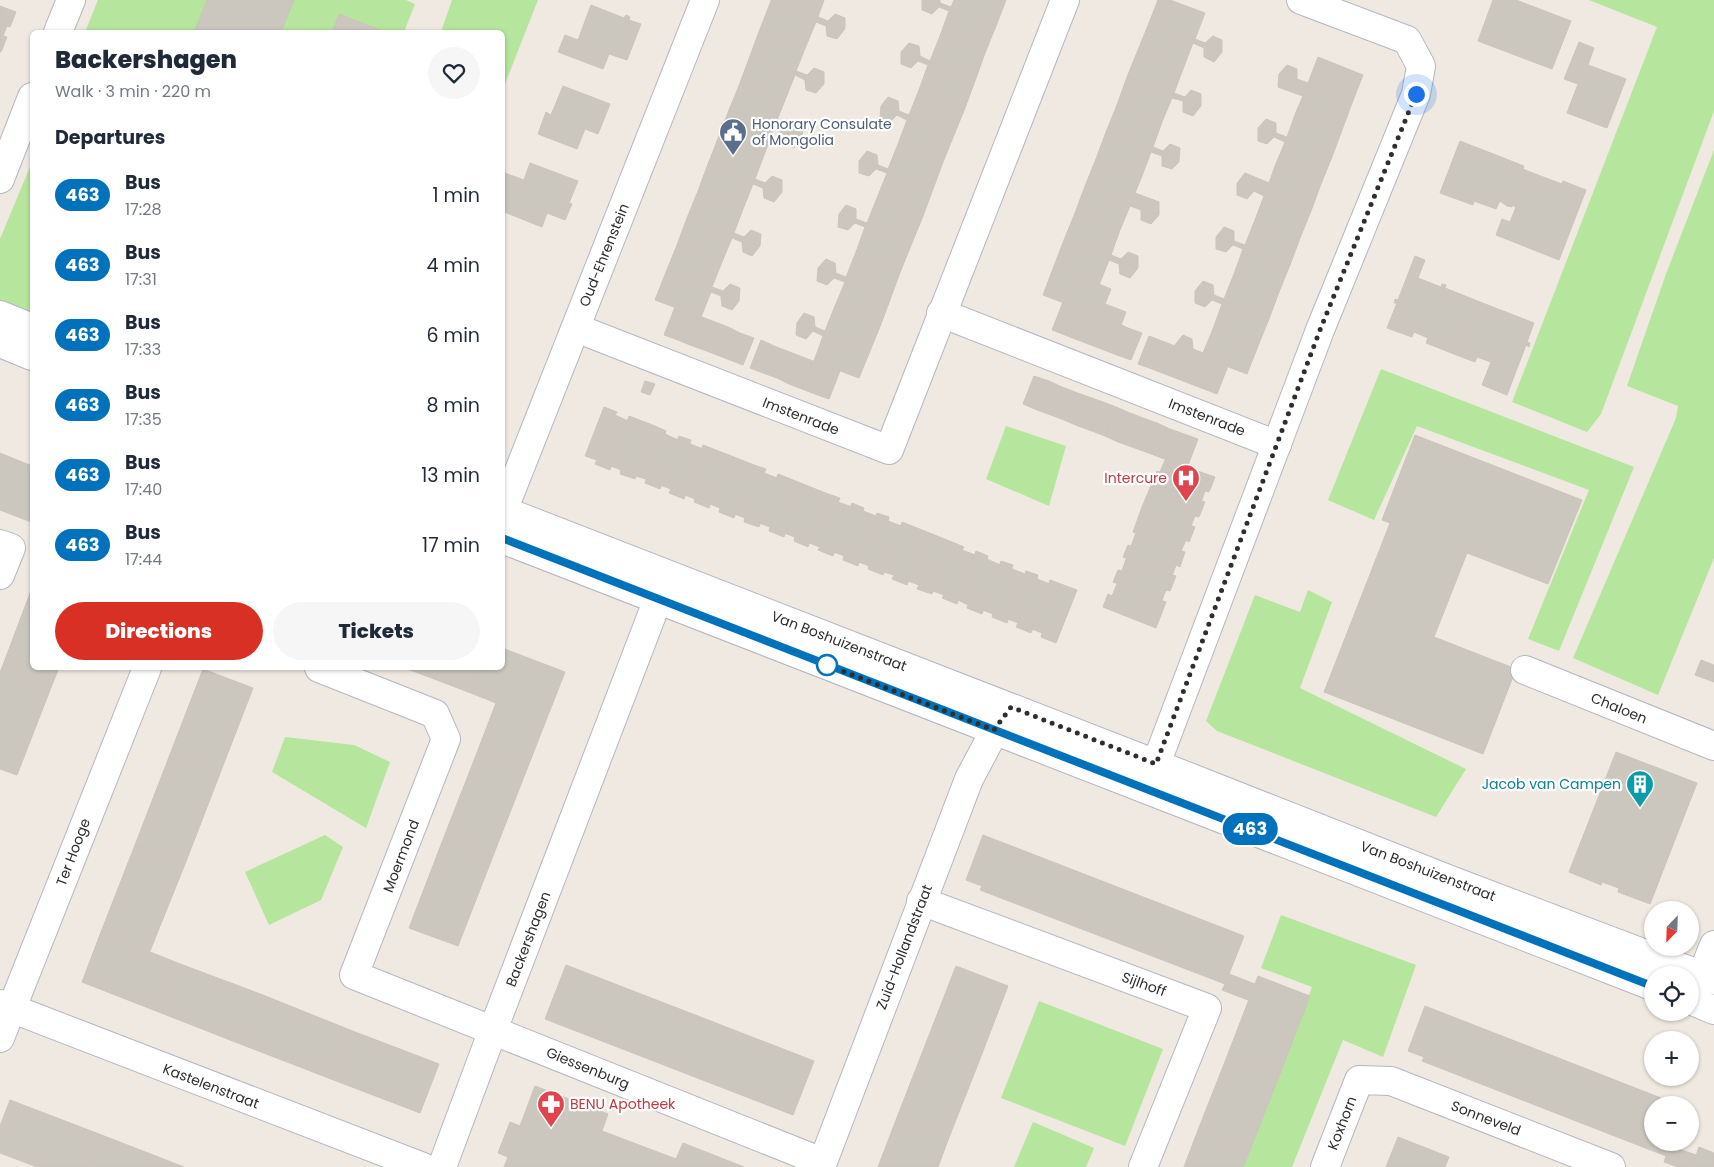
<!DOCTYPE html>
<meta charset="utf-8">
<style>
:root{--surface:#fff;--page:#f6f6f7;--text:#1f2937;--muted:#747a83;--accent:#d93025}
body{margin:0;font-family:Poppins,sans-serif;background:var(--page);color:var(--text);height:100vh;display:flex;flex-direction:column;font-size:19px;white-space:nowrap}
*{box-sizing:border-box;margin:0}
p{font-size:16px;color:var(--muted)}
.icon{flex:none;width:28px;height:28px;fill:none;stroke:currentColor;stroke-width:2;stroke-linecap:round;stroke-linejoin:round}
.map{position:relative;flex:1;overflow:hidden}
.panel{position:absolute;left:30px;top:30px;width:475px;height:640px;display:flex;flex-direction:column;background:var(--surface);border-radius:8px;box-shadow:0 1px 4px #0004}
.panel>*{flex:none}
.badge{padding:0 10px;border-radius:16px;font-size:18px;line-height:32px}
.needle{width:32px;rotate:203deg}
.buttons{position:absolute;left:1644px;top:901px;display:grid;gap:10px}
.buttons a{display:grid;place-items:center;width:55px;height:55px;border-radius:50%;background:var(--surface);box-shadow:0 1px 4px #0004;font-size:25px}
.you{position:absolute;width:25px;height:25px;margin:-12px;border:4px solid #fff;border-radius:50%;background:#1a73e8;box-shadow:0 0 0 8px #1a73e833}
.map>.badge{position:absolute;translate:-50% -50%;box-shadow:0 0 0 2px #fff}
h2{padding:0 25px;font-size:19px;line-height:45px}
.round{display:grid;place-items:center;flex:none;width:52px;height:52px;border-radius:26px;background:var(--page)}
.summary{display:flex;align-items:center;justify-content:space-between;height:85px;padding:0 25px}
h1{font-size:24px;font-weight:800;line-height:38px}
.button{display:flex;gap:10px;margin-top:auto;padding:10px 25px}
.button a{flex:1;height:58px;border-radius:30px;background:var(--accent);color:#fff;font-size:20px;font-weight:800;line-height:58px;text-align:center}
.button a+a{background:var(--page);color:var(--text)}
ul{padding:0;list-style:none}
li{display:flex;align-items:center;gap:15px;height:70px;padding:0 25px}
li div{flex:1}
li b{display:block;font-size:19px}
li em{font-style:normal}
li .badge{min-width:55px;font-weight:700;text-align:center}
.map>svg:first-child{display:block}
.green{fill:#b6e59e}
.building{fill:#cbc7bf;stroke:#cbc5ba}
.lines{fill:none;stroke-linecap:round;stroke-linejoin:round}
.minor-casing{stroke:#b4b7c1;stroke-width:30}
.tertiary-casing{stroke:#b4b7c1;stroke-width:30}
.minor{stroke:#fff;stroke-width:28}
.tertiary{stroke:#fff;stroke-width:28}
.line-casing{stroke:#fff;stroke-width:11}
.line{stroke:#0072bc;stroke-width:8}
.walk{stroke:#2e2e2e;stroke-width:5;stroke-dasharray:0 9}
.stop-dot{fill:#fff;stroke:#0072bc;stroke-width:2.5}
.labels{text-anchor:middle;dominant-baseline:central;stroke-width:4.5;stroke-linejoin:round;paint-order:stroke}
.service-label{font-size:14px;fill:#4e5e75;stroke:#fff;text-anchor:start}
.street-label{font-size:14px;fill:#2e2e2e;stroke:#fff}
.health-label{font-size:14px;fill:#be3a42;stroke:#fff;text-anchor:end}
.culture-label{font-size:14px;fill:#0d838f;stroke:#fff;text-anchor:end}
</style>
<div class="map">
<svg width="1714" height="1167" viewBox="0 0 1714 1167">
<rect width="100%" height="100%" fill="#efe9e1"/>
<g class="green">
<polygon points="98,0 406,0 415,4 404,32 85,32"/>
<polygon points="452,0 538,0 503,89 502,32 441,32"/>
<polygon points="1589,0 1714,0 1714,111 1601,414 1587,432 1512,402 1657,27"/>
<polygon points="1714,150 1714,558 1658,695 1573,658 1676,418 1678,406 1627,386 1666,274"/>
<polygon points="32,162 32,320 0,308 0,239"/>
<polygon points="1381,369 1634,467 1559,651 1528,639 1589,490 1417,426 1374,520 1328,500"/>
<polygon points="1006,426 1066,446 1049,506 986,479"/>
<polygon points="1308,590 1332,602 1300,688 1466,769 1436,817 1217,731 1206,721 1255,595 1300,612"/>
<polygon points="285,737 354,745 390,762 366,828 272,772"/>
<polygon points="325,835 343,847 321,900 269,925 245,872"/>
<polygon points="1281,915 1416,965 1383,1057 1343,1040 1292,1167 1243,1167 1312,987 1261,968"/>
<polygon points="1039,1001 1163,1049 1125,1146 1001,1098"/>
<polygon points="1033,1122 1094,1148 1086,1167 1014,1167"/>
</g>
<g class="building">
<polygon points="207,0 294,0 281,32 194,32"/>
<polygon points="771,0 824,0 818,17 828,21 835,14 845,18 845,28 844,30 771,1"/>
<polygon points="927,0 996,26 985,53 940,36 949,11 939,7 932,14 922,10 922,0"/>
<polygon points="927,0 940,0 940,3 951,7 954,0 1006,0 996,26"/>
<polygon points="1158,0 1170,0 1205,13 1195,39 1205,43 1213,36 1222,40 1222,52 1149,23"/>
<polygon points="1493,0 1516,0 1571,21 1552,69 1478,41"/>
<polygon points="771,1 844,30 837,39 827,36 826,26 816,22 806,46 760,29"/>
<polygon points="591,5 624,18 626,15 630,17 629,20 641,24 627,60 609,54 603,69 558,52 565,35 578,40"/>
<polygon points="0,6 16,12 10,27 7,26 3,36 0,35"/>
<polygon points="339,14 385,32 332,32"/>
<polygon points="1149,23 1222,52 1214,62 1204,57 1204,48 1193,43 1183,69 1138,50"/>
<polygon points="760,29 806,46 796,71 807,75 814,68 824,72 824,84 750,56"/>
<polygon points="0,35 7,37 1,52 0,52"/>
<polygon points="940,36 985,53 975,81 901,52 909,43 919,46 920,56 930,61"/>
<polygon points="1579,42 1594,48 1588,65 1626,79 1607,128 1567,113 1578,84 1564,79"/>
<polygon points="1138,50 1183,69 1174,93 1185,97 1191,90 1201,94 1201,106 1127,77"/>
<polygon points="901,52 975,81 965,108 919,90 928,65 918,61 911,68 901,64"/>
<polygon points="750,56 824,84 816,93 806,90 805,80 795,75 785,100 740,83"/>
<polygon points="1318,57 1363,75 1352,103 1279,74 1287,65 1297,69 1297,79 1308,83"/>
<polygon points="1279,74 1352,103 1342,130 1296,112 1303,96 1278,87"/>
<polygon points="1127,77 1201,106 1193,116 1183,112 1183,101 1172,98 1162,122 1117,105"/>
<polygon points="740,83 785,100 775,125 786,129 793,122 803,126 802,138 729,110"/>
<polygon points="563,86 610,104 598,134 585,129 577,149 538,134 546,112 551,115"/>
<polygon points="919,90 965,108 954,135 881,106 888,97 898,101 899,111 909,115"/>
<polygon points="1117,105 1162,122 1153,147 1163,151 1170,144 1180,148 1179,160 1106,132"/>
<polygon points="881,106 954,135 943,162 898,144 907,120 897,115 890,122 880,118"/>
<polygon points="729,110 802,138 794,148 785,143 784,134 774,129 764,155 719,136"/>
<polygon points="1296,112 1342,130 1332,157 1258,128 1266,119 1276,123 1276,133 1287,137"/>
<polygon points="1258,128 1332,157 1321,184 1275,166 1285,142 1274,137 1267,144 1258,141"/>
<polygon points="1106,132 1179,160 1179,162 1172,169 1162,166 1162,156 1151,152 1142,176 1096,159"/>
<polygon points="719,136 764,155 755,179 765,183 772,176 782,180 782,192 708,164"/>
<polygon points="1460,141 1524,166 1523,169 1530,172 1521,197 1512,193 1507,206 1500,201 1496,209 1474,201 1473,205 1440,193"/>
<polygon points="898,144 943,162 933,189 859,161 867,151 877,155 878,165 888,169"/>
<polygon points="1096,159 1142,176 1135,193 1159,202 1159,215 1085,186"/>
<polygon points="859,161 933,189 923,216 877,198 887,173 876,169 869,176 859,173"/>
<polygon points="530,163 578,181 569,203 572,204 565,220 547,213 542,227 502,211 502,172 524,180"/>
<polygon points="708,164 782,192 774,202 764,198 763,188 753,184 743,209 698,191"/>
<polygon points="1275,166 1321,184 1311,211 1237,183 1245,173 1269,183"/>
<polygon points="1530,172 1562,184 1563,181 1586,190 1559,260 1496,235 1502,219 1510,222 1516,207 1512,205 1512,207 1507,206 1512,193 1521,197"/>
<polygon points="1237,183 1311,211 1300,238 1255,220 1264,196 1254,191 1247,199 1237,195"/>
<polygon points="1085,186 1159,215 1151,224 1141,220 1141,210 1130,206 1120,230 1075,213"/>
<polygon points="698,191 743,209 734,233 744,237 751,230 761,234 760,246 687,218"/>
<polygon points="877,198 923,216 912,243 839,214 846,205 856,209 856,219 867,223"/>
<polygon points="1075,213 1120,230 1111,255 1121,259 1128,252 1138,256 1138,268 1064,240"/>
<polygon points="839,214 912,243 901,270 856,252 865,227 855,223 848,230 838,227"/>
<polygon points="687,218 760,246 752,256 743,252 742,242 732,238 722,262 677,245"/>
<polygon points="1255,220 1300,238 1290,265 1216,237 1224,227 1234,231 1234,241 1245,245"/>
<polygon points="1216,237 1290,265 1279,292 1234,274 1243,249 1233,245 1226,252 1216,249"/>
<polygon points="1064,240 1138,268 1130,278 1120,274 1119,264 1109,260 1099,285 1054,266"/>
<polygon points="677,245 722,262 712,287 723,291 730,284 740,288 739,301 666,272"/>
<polygon points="856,252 901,270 891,297 818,268 826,259 835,263 836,273 846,277"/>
<polygon points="1415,256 1425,260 1418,278 1441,287 1442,284 1446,285 1445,288 1480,302 1459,356 1426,343 1428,338 1414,332 1412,337 1387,328 1397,303 1394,303 1395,299 1398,300"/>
<polygon points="1054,266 1111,289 1105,304 1126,312 1121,325 1043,295"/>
<polygon points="818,268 891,297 881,324 835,306 845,282 834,278 827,285 817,281"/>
<polygon points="666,272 739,301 732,310 722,306 721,296 711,292 701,317 655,300"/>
<polygon points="1234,274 1279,292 1269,319 1195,291 1203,281 1213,285 1214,295 1224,299"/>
<polygon points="1195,291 1269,319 1258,346 1213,329 1222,304 1212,300 1205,307 1195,303"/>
<polygon points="1063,302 1076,307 1065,335 1052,330"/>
<polygon points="1480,302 1534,323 1527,342 1530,343 1529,347 1526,345 1507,395 1482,385 1491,362 1477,357 1475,362 1459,356"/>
<polygon points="835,306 881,324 870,351 797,323 804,313 814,317 815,327 825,331"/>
<polygon points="675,307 688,312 678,340 664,335"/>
<polygon points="1076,307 1089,312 1078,340 1065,335"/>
<polygon points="688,312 702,317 690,345 678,340"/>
<polygon points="1089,312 1102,317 1091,345 1078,340"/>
<polygon points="702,317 715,322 704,350 690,345"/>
<polygon points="1102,317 1115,322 1104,350 1091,345"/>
<polygon points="715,322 728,327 717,355 704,350"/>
<polygon points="1115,322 1128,328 1117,355 1104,350"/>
<polygon points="797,323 870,351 859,378 814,361 823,336 813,331 806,339 796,335"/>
<polygon points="728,327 740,333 730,360 717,355"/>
<polygon points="1128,328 1142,333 1131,360 1117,355"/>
<polygon points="1213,329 1258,346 1247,374 1174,346 1183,335 1192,339 1193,349 1203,353"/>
<polygon points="740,333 754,338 743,365 730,360"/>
<polygon points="1149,336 1162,341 1152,369 1138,364"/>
<polygon points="761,340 774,346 763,373 750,368"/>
<polygon points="1162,341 1175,346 1165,374 1152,369"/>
<polygon points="774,346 787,351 777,378 763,373"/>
<polygon points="1175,346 1189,351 1178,379 1165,374"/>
<polygon points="787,351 800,356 789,384 777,378"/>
<polygon points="1189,351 1202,356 1191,384 1178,379"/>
<polygon points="800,356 813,361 802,389 789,384"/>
<polygon points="1202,356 1215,361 1204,389 1191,384"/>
<polygon points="813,361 826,365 815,394 802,389"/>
<polygon points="1215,361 1228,366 1217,394 1204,389"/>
<polygon points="826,365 840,371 829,399 815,394"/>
<polygon points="1034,376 1049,381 1037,410 1023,404"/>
<polygon points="645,381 655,384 650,395 641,392"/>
<polygon points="1049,381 1062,387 1051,415 1037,410"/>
<polygon points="1062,387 1075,392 1064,420 1051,415"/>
<polygon points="1075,392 1089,397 1078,426 1064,420"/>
<polygon points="1089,397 1103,402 1092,431 1078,426"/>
<polygon points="1103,402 1116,407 1105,436 1092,431"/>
<polygon points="604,407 617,412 615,415 628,421 610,470 595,464 597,460 585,456"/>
<polygon points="1116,407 1130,413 1118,442 1105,436"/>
<polygon points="1130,413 1143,418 1132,447 1118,442"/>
<polygon points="629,416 655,426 635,479 620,474 621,470 611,466"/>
<polygon points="1143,418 1157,423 1146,452 1132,447"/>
<polygon points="1157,423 1170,429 1159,457 1146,452"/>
<polygon points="655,426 666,431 665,434 678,440 660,489 645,483 646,479 636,476"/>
<polygon points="1170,429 1184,434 1173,462 1159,457"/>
<polygon points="1184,434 1198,439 1187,468 1173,462"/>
<polygon points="1415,435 1582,500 1548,584 1467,553 1434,637 1516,669 1483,754 1324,692 1390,523 1382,520"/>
<polygon points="679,436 691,440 690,444 703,449 684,499 669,493 671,489 660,485"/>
<polygon points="703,445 729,455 709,508 694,502 695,499 685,495"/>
<polygon points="0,453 32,466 32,517 31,522 0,510"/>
<polygon points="729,455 754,465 734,518 719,512 720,508 710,504"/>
<polygon points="1165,460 1215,477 1209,492 1205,491 1201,502 1152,483 1157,471 1160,472"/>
<polygon points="754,465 766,469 764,473 777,478 759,527 744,522 745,518 735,514"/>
<polygon points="778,474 803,484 784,537 769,531 770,527 759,523"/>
<polygon points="1152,483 1205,502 1199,517 1195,516 1191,526 1142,507"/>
<polygon points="803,484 828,494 808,547 794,541 795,537 784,533"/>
<polygon points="828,494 840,498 838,502 852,507 833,556 818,550 820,547 809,543"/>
<polygon points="852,503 864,508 863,511 876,516 858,566 843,560 844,556 834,552"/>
<polygon points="1142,507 1195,527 1189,542 1186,540 1181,551 1133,532"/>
<polygon points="877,513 889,517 888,521 901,526 883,575 868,569 869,566 859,562"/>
<polygon points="902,522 927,532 907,585 892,579 894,575 884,572"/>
<polygon points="927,532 952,542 932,594 917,589 919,585 908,581"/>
<polygon points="1136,533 1185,552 1180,567 1176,565 1172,576 1123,557 1128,545 1131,546"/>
<polygon points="952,542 964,547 962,550 975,555 957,604 942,598 944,595 933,591"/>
<polygon points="976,551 988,556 987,559 1000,565 982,614 967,608 968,605 958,600"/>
<polygon points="1126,559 1176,576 1170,591 1166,590 1162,600 1113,582 1118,570 1122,571"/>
<polygon points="1001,561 1013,565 1012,569 1025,574 1007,623 992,617 993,614 983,610"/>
<polygon points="1026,571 1038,575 1037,579 1050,584 1031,633 1016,627 1018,623 1008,619"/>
<polygon points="1050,580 1077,590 1056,643 1041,637 1042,633 1032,629"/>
<polygon points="1117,584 1166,602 1156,628 1103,607 1108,594 1112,596"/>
<polygon points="32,588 32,668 59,668 52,685 3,665"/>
<polygon points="502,648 565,672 527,769 478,750 496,703 471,693 482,668 502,668"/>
<polygon points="1701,660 1714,665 1714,682 1695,675"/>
<polygon points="3,665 52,685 17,775 0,769 0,672"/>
<polygon points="405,668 482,668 471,693"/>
<polygon points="203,669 253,688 219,776 169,757"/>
<polygon points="478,750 527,769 493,856 444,837"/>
<polygon points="1616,752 1697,783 1650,904 1618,892 1619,888 1602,882 1601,885 1569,872"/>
<polygon points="169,757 219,776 185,864 135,845"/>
<polygon points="983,835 1244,936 1229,974 1255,984 1248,1000 1222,990 1225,984 980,890 982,886 966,880"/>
<polygon points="444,837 493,856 458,946 409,928"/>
<polygon points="135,845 185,864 150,951 101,932"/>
<polygon points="101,932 175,962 156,1011 82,982"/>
<polygon points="175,962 263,995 243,1045 156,1011"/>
<polygon points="566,965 814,1061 793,1115 545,1019"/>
<polygon points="956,966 1008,986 978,1064 926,1043"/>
<polygon points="1258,976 1310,996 1280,1074 1228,1054"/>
<polygon points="263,995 350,1030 331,1079 243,1045"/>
<polygon points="1425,1006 1679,1105 1652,1105 1652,1142 1672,1142 1670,1146 1696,1155 1692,1167 1678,1167 1664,1162 1666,1156 1422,1061 1424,1057 1408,1051"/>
<polygon points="350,1030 439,1064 420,1113 331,1079"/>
<polygon points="926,1043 978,1064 948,1140 896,1120"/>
<polygon points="1228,1054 1280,1074 1250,1150 1198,1130"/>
<polygon points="535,1086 608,1114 602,1131 676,1159 683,1143 744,1167 504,1167 508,1157 498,1153 510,1122 520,1126"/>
<polygon points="10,1100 99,1134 87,1167 37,1167 0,1153 0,1126"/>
<polygon points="896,1120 948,1140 938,1167 878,1167"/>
<polygon points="1198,1130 1250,1150 1243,1167 1184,1167"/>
<polygon points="99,1134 184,1167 87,1167"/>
<polygon points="1398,1137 1449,1157 1445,1167 1386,1167"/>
<polygon points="1699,1147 1714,1153 1714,1167 1692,1167"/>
</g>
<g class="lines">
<g class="minor-casing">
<g id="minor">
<polyline points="58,32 71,0"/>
<polyline points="0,179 32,97"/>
<polyline points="941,313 1277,445"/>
<polyline points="576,328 889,450 1065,0"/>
<polyline points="503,511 705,0"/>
<polyline points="0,544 11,548 0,575"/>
<polyline points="319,668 435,714 446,739 354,975 822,1162"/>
<polyline points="1525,670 1714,746"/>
<polyline points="1156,764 1320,330 1416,94 1421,66 1407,40 1301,0"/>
<polyline points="921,901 1207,1008 1143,1167"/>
<polyline points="1702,975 1714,945"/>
<polyline points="0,1004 423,1167"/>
<polyline points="0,1038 147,668"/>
<polyline points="442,1167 493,1030 658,599"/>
<polyline points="821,1167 969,779 995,730"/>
<polyline points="1325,1167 1359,1080 1391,1081 1611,1167"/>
</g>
</g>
<g class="tertiary-casing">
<g id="tertiary">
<polyline points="0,315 32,328"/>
<polyline points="0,343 32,356"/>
<polyline points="502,510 1156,764 1453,881 1714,980"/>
<polyline points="502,539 1652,986"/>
<polyline points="1690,1000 1714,1010"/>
<polyline points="1693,1001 1702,975"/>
</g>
</g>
<use href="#minor" class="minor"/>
<use href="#tertiary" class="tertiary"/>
</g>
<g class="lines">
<g class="line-casing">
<polyline id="line" points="502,538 1652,986"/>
</g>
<use href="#line" class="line"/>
<polyline class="walk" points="827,665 994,730 1011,707 1156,764 1320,330 1416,94"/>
</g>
<defs>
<g id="civic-pin" transform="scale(1.4375)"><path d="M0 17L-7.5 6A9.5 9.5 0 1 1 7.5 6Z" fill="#5c6f8a" stroke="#fff"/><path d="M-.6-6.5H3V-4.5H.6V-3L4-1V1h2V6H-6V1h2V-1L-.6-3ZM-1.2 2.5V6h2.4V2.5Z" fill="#fff"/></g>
<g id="hospital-pin" transform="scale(1.4375)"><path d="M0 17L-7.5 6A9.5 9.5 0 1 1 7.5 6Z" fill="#e0444e" stroke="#fff"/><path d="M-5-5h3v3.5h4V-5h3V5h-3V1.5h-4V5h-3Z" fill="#fff"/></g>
<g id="building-pin" transform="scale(1.4375)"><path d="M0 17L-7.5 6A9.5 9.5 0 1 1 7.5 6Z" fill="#0f9aa8" stroke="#fff"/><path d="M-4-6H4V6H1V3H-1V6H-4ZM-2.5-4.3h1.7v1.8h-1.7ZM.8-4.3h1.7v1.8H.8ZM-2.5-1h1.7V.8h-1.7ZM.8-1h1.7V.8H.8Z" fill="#fff"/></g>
<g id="pharmacy-pin" transform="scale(1.4375)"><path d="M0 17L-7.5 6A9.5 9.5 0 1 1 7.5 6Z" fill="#e0444e" stroke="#fff"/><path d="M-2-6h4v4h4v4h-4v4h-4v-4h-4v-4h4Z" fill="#fff"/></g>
</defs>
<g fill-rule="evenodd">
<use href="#civic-pin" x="733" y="132"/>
<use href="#hospital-pin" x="1186" y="478"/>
<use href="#building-pin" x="1640" y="784"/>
<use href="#pharmacy-pin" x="551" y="1104"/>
</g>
<circle class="stop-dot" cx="827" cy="665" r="10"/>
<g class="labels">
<g class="service-label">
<text x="752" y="124">Honorary Consulate<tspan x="752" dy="16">of Mongolia</tspan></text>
</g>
<g class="street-label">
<text transform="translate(604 255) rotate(-68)">Oud-Ehrenstein</text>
<text transform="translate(801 416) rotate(21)">Imstenrade</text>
<text transform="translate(1207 417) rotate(21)">Imstenrade</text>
<text transform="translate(839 641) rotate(21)">Van Boshuizenstraat</text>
<text transform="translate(1619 708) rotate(22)">Chaloen</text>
<text transform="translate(73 852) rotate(-69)">Ter Hooge</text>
<text transform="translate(401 856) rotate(-69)">Moermond</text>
<text transform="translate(1428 871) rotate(21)">Van Boshuizenstraat</text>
<text transform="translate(528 939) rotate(-69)">Backershagen</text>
<text transform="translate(904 947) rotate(-69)">Zuid-Hollandstraat</text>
<text transform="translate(1144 984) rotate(20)">Sijlhoff</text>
<text transform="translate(588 1068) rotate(22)">Giessenburg</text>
<text transform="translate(211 1086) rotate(21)">Kastelenstraat</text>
<text transform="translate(1486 1118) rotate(21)">Sonneveld</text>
<text transform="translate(1342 1123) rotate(-69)">Koxhorn</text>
</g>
<g class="health-label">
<text x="1167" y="478">Intercure</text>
<text x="570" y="1104" text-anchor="start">BENU Apotheek</text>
</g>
<g class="culture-label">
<text x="1621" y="784">Jacob van Campen</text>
</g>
</g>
</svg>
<div class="buttons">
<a><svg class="needle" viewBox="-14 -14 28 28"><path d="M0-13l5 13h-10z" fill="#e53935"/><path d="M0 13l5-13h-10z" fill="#747a83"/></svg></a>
<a><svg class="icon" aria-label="locate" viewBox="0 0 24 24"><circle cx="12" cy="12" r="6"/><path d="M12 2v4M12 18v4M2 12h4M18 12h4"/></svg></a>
<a>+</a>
<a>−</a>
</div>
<div class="you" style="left:1416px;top:94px"></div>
<b class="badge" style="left:1250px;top:829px;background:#0072bc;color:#fff">463</b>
<section class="panel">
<div class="summary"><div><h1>Backershagen</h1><p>Walk · 3 min · 220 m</p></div><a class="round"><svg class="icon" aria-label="heart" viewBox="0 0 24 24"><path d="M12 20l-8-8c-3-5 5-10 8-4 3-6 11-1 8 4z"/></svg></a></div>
<h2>Departures</h2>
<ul>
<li><span class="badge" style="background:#0072bc;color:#fff">463</span><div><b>Bus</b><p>17:28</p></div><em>1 min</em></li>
<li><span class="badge" style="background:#0072bc;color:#fff">463</span><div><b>Bus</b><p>17:31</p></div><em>4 min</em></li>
<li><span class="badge" style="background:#0072bc;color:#fff">463</span><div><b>Bus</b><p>17:33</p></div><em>6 min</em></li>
<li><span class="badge" style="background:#0072bc;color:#fff">463</span><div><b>Bus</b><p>17:35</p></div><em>8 min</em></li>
<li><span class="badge" style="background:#0072bc;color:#fff">463</span><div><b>Bus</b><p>17:40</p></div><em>13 min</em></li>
<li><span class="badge" style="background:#0072bc;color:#fff">463</span><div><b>Bus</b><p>17:44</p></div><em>17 min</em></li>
</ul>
<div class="button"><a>Directions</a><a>Tickets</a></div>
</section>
</div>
